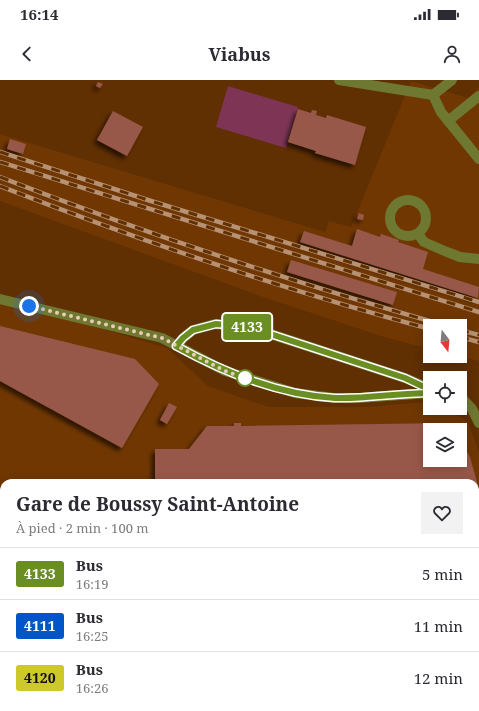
<!DOCTYPE html>
<html lang="fr">
<meta charset="utf-8">
<style>
:root{--surface:#fff;--page:#f2f2f3;--text:#2b2b33;--muted:#7c7c81;--line:#e1e1e2}
body{margin:0;font-family:"Noto Serif",serif;background:var(--page);color:var(--text);height:100vh;display:flex;flex-direction:column;font-size:15px;white-space:nowrap}
*{box-sizing:border-box;margin:0}
p{font-size:13px;color:var(--muted)}
.icon{flex:none;width:22px;height:22px;fill:none;stroke:currentColor;stroke-width:2;stroke-linecap:round;stroke-linejoin:round}
.map{position:relative;flex:1;overflow:hidden}
.side{position:absolute;left:0px;top:399px;width:479px;height:232px;display:flex;flex-direction:column;background:var(--surface);border-radius:12px 12px 0 0;box-shadow:0 2px 10px #0003}
.side>*{flex:none}
.badge{padding:0 8px;border-radius:3px;font-size:14px;line-height:26px}
.needle{width:26px;rotate:164deg}
.controls{position:absolute;left:423px;top:239px;display:grid;gap:8px}
.controls a{display:grid;place-items:center;width:44px;height:44px;border-radius:0px;background:var(--surface);box-shadow:0 2px 10px #0003;font-size:20px}
.you{position:absolute;width:20px;height:20px;margin:-10px;border:3px solid #fff;border-radius:50%;background:#1a73e8;box-shadow:0 0 0 6px #1a73e833}
.map>.badge{position:absolute;translate:-50% -50%;box-shadow:0 0 0 2px #fff}
.round{display:grid;place-items:center;flex:none;width:42px;height:42px;border-radius:0px;background:var(--page)}
.summary{display:flex;align-items:center;justify-content:space-between;height:68px;padding:0 16px}
h1{font-size:19px;font-weight:700;line-height:30px}
ul{padding:0;list-style:none}
li{display:flex;align-items:center;gap:12px;height:52px;padding:0 16px;border-top:1px solid var(--line)}
li div{flex:1}
li b{display:block;font-size:15px}
li em{font-style:normal}
li .badge{min-width:44px;font-weight:700;text-align:center}
.status{display:flex;justify-content:space-between;align-items:center;height:28px;padding:0 20px;background:var(--surface);direction:ltr}
.status svg{height:11px;fill:currentColor}
header{display:flex;justify-content:space-between;align-items:center;height:52px;padding:0 16px;background:var(--surface);font-size:18px;font-weight:700}
.map>svg:first-child{display:block}
.built{fill:#703702;fill-rule:evenodd}
.green{fill:#7e3555}
.building{fill:#985848;filter:url(#shadow)}
.lines{fill:none;stroke-linecap:round;stroke-linejoin:round}
.minor{stroke:#6f7830;stroke-width:10}
.rail-casing{stroke:#b79174;stroke-width:4.5}
.rail{stroke:#602f02;stroke-width:3;stroke-dasharray:9;stroke-linecap:butt}
.line-casing{stroke:#fff;stroke-width:9}
.line{stroke:#6b8e23;stroke-width:6}
.walk{stroke:#eacbb7;stroke-width:4;stroke-dasharray:0 7.2}
.stop-dot{fill:#fff;stroke:#6b8e23;stroke-width:2}
</style>
<div class="status"><b>16:14</b><svg viewBox="0 0 49 12"><path d="M0 12V9h3v3zM5 12V6h3v6zM10 12V3h3v9zM15 12V0h3v12zM26 1h20v11H26zM47 4h2v5h-2z"/></svg></div>
<header><svg class="icon" aria-label="back" viewBox="0 0 24 24"><path d="M15 5l-7 7 7 7"/></svg>Viabus<svg class="icon" aria-label="person" viewBox="0 0 24 24"><circle cx="12" cy="8" r="4"/><path d="M4 21q1-7 8-7t8 7"/></svg></header>
<div class="map">
<svg width="479" height="631" viewBox="0 0 479 631">
<defs>
<filter id="shadow"><feDropShadow dx="-3.5" dy="3.5" stdDeviation="2" flood-color="#0009"/></filter>
</defs>
<rect width="100%" height="100%" fill="#602f02"/>
<g class="built">
<polygon points="411,1 468,18 479,7 479,281 460,276 460,246 430,246 430,269 384,257 260,216 0,121 0,54 325,152 329,141 351,147"/>
<path d="M0 219 167 268 208 306 268 327H363L430 322V328H446L468 342 479 372V631H0ZM430 350H460V380H430ZM4 403H475V627H4Z"/>
</g>
<polygon class="green" points="228,6 298,27 286,68 216,47"/>
<g class="building">
<polygon points="98,2 103,4 100,8 96,6"/>
<polygon points="298,29 311,33 312,30 317,31 316,35 326,38 327,35 366,47 355,85 315,73 316,71 288,62"/>
<polygon points="113,31 143,47 127,76 97,60"/>
<polygon points="10,59 26,64 23,74 7,69"/>
<polygon points="359,133 364,135 363,140 357,139"/>
<polygon points="357,149 380,157 381,154 399,160 398,162 428,172 423,189 479,207 478,218 300,162 304,151 352,166"/>
<polygon points="291,180 397,212 393,225 287,192"/>
<polygon points="0,246 135,279 159,304 122,368 0,301"/>
<polygon points="169,323 177,327 167,344 160,340"/>
<polygon points="234,343 241,343 241,346 449,343 454,350 430,350 430,380 460,380 460,359 470,377 477,402 479,416 479,449 475,449 475,403 155,403 155,369 189,369 207,346 234,346"/>
<polygon points="475,585 479,585 479,631 180,631 180,627 475,627"/>
<polygon points="93,627 168,627 170,631 93,631"/>
</g>
<g class="lines">
<g class="minor">
<polyline points="339,0 433,15"/>
<polyline points="433,15 441,32 479,79"/>
<polyline points="433,15 452,0"/>
<polyline points="448,41 479,16"/>
<circle cx="408" cy="138" r="18"/>
<polyline points="418,154 424,162 447,172 460,177 479,179"/>
<polyline points="0,219 162,258 225,291 295,313 334,318 358,318 430,313"/>
<polyline points="177,266 183,258 193,250 215,244 249,247 405,298 422,305 423,313"/>
<polyline points="460,316 472,329 479,343"/>
</g>
<g class="rail-casing">
<g id="rail">
<polyline points="0,72 151,121 479,222"/>
<polyline points="0,82 479,232"/>
<path d="M0 97C147 154 295 203 447 246"/>
<path d="M0 106C141 161 284 210 430 249"/>
<polyline points="460,250 479,255"/>
<polyline points="460,257 479,262"/>
</g>
</g>
<use href="#rail" class="rail"/>
</g>
<g class="lines">
<g class="line-casing">
<path id="line" d="M422 306 405 298 249 247 216 244 193 250 183 258 176 266C225 293 280 315 335 318 367 319 398 313 430 313"/>
</g>
<use href="#line" class="line"/>
<polyline class="walk" points="29,226 162,258 225,291 245,298"/>
</g>
<circle class="stop-dot" cx="245" cy="298" r="8"/>
</svg>
<div class="controls">
<a><svg class="needle" viewBox="-14 -14 28 28"><path d="M0-13l5 13h-10z" fill="#e53935"/><path d="M0 13l5-13h-10z" fill="#7c7c81"/></svg></a>
<a><svg class="icon" aria-label="locate" viewBox="0 0 24 24"><circle cx="12" cy="12" r="6"/><path d="M12 2v4M12 18v4M2 12h4M18 12h4"/></svg></a>
<a><svg class="icon" aria-label="layers" viewBox="0 0 24 24"><path d="M12 4l9 5-9 5-9-5zM3 14l9 5 9-5"/></svg></a>
</div>
<div class="you" style="left:29px;top:226px"></div>
<b class="badge" style="left:247px;top:247px;background:#6b8e23;color:#fff">4133</b>
<section class="side">
<div class="summary"><div><h1>Gare de Boussy Saint-Antoine</h1><p>À pied · 2 min · 100 m</p></div><a class="round"><svg class="icon" aria-label="heart" viewBox="0 0 24 24"><path d="M12 20l-8-8c-3-5 5-10 8-4 3-6 11-1 8 4z"/></svg></a></div>
<ul>
<li><span class="badge" style="background:#6b8e23;color:#fff">4133</span><div><b>Bus</b><p>16:19</p></div><em>5 min</em></li>
<li><span class="badge" style="background:#0055c8;color:#fff">4111</span><div><b>Bus</b><p>16:25</p></div><em>11 min</em></li>
<li><span class="badge" style="background:#cdc92a;color:#111">4120</span><div><b>Bus</b><p>16:26</p></div><em>12 min</em></li>
</ul>
</section>
</div>
